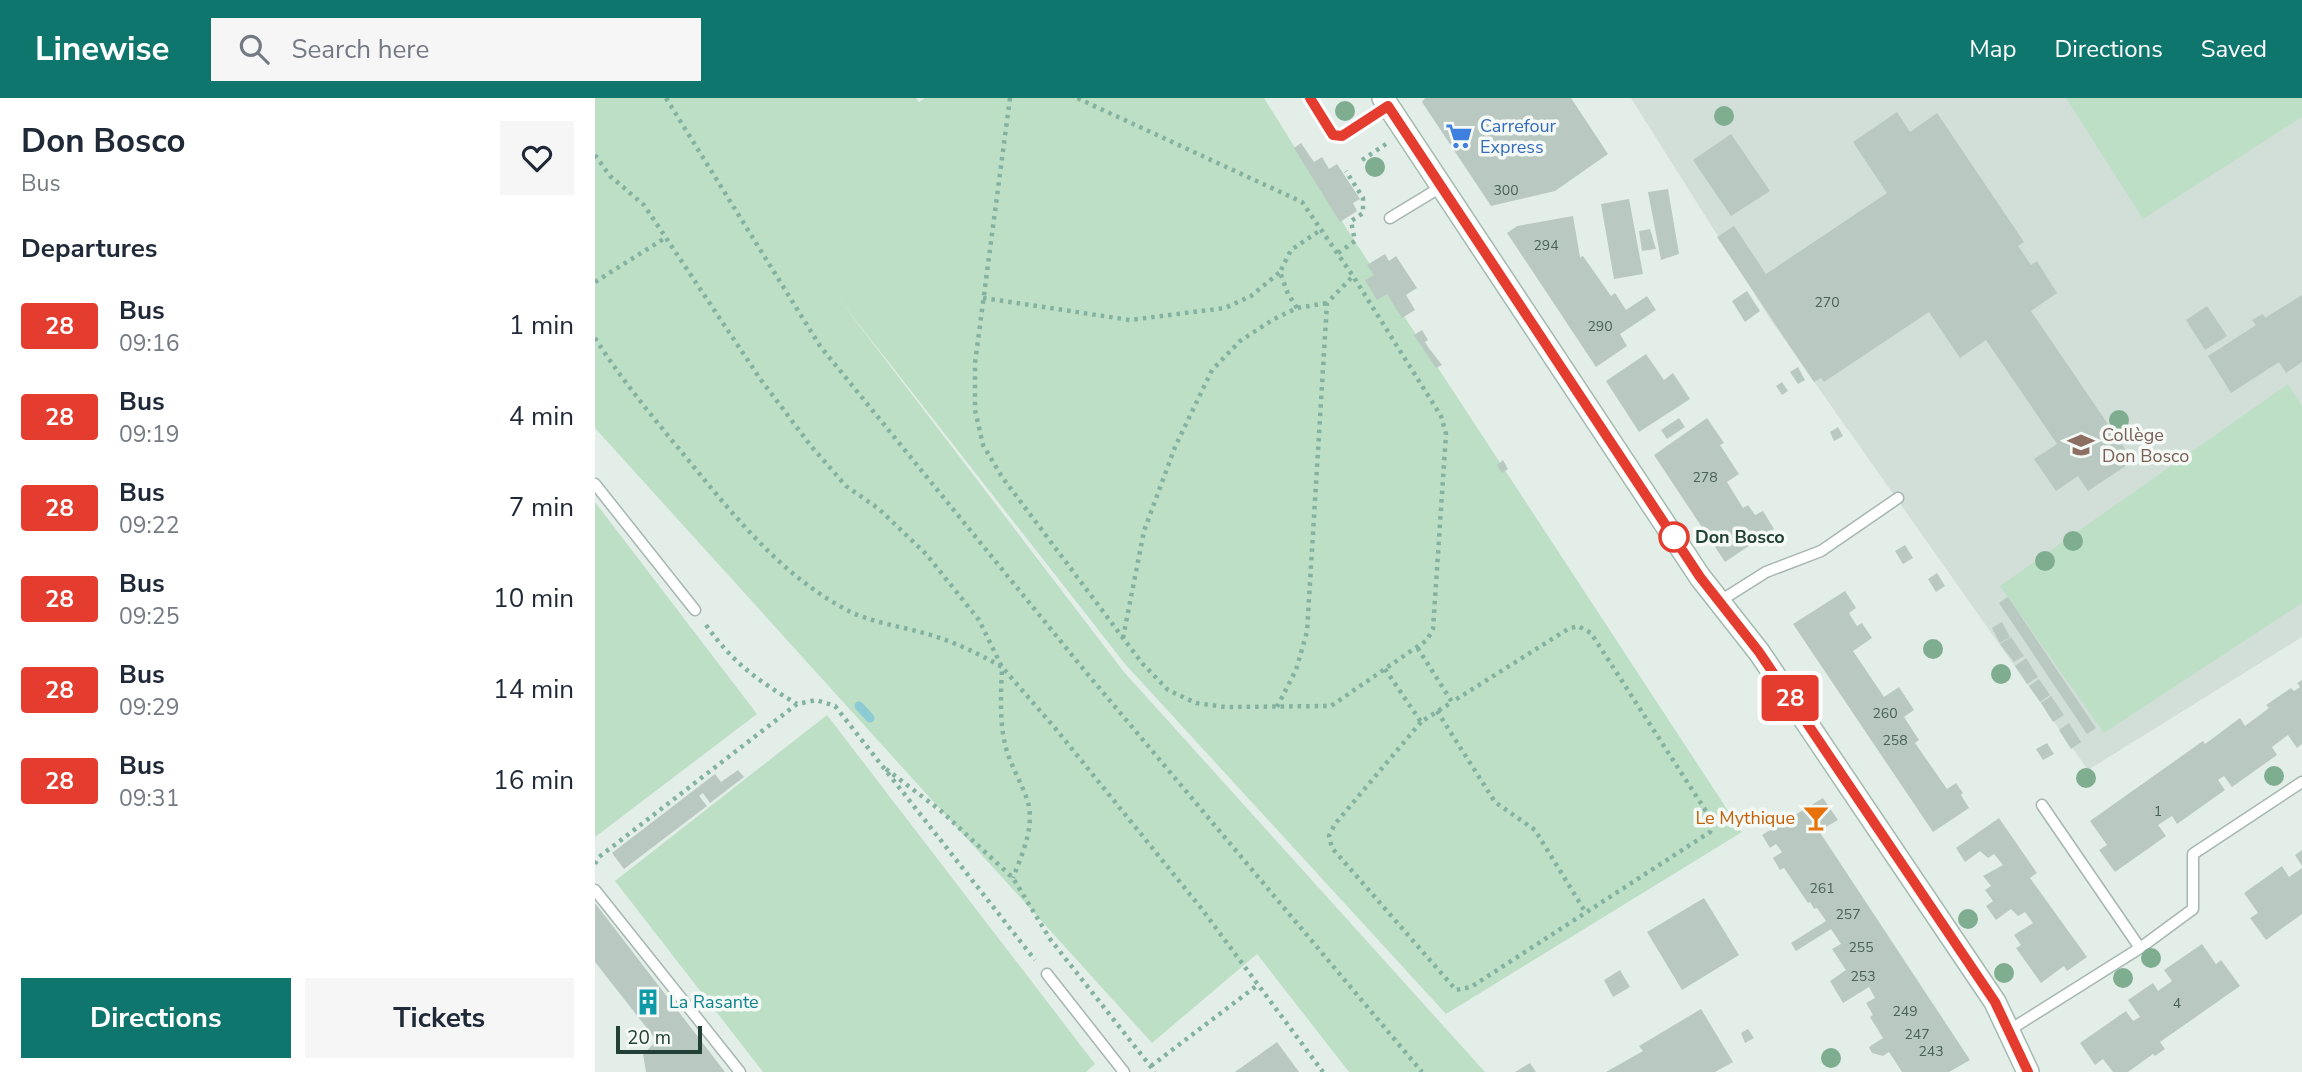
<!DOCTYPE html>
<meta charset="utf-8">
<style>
:root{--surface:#fff;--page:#f6f6f7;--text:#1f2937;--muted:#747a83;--accent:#0f766e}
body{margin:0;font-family:"Nunito Sans",sans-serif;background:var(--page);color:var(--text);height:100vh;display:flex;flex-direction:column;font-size:26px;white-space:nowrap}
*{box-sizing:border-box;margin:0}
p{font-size:23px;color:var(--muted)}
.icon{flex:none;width:38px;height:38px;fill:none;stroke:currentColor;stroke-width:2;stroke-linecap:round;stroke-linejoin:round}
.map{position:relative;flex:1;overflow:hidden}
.sheet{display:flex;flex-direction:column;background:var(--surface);width:595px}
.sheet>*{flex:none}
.badge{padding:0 14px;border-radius:5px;font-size:24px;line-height:46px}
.scale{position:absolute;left:21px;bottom:18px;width:86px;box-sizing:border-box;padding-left:7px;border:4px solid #234037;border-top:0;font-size:19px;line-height:24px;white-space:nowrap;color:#234037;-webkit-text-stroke:5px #f5faf7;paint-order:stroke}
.map>.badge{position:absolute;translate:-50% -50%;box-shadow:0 0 0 4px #fff}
h2{padding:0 21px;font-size:26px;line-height:63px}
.round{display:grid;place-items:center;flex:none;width:74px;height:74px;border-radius:0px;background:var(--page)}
.overview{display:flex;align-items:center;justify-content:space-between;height:119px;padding:0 21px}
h1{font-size:33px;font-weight:700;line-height:52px}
.button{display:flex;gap:14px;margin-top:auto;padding:14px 21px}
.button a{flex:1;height:80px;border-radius:0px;background:var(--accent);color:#fff;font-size:28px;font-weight:700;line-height:80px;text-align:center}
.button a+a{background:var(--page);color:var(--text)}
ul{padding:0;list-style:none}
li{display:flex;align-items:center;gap:21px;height:91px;padding:0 21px}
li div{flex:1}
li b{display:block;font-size:26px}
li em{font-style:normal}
li .badge{min-width:77px;font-weight:700;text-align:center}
header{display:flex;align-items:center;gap:42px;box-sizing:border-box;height:98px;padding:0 35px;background:var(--accent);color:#fff}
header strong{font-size:33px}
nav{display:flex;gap:38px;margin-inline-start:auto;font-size:24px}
.search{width:490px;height:63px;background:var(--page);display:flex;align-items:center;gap:18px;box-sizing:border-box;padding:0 24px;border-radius:0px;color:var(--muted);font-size:26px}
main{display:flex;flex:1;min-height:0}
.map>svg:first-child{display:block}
.built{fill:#d2ded8}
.green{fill:#bddfc5}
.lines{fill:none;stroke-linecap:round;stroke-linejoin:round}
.stream{stroke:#8ccbd3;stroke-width:9}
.building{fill:#b9c9c2}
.lane-casing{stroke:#a6b6b0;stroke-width:13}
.secondary-casing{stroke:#a2bab0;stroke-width:24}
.path{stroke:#84b2a1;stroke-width:4.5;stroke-dasharray:3.5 5;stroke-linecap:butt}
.lane{stroke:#fff;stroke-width:10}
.secondary{stroke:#fff;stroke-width:21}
.tree{fill:#7fad8f}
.line-casing{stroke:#fff;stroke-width:16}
.line{stroke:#e43c2e;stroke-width:10}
.stop-dot{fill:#fff;stroke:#e43c2e;stroke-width:3.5}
.labels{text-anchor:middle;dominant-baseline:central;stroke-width:7;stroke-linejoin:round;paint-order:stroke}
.number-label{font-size:14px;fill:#48625a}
.shop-label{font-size:18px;fill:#366cbe;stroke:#f5faf7;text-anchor:start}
.education-label{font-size:18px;fill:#785e54;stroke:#f5faf7;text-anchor:start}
.stop-label{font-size:18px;font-weight:bold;fill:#234037;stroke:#f5faf7;text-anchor:start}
.food-label{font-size:18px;fill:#c56008;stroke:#f5faf7;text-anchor:end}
.culture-label{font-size:18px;fill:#0d838f;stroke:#f5faf7;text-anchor:start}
</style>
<header>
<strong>Linewise</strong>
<div class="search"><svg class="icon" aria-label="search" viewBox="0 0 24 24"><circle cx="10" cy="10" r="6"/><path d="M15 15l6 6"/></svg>Search here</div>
<nav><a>Map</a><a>Directions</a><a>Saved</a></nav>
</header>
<main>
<section class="sheet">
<div class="overview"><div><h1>Don Bosco</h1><p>Bus</p></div><a class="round"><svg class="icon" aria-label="heart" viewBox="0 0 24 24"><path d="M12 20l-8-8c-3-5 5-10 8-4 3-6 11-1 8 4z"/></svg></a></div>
<h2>Departures</h2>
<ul>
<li><span class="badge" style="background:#e43c2e;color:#fff">28</span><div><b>Bus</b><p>09:16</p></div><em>1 min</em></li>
<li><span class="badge" style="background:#e43c2e;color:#fff">28</span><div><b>Bus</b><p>09:19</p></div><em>4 min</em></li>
<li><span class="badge" style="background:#e43c2e;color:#fff">28</span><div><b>Bus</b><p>09:22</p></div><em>7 min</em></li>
<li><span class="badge" style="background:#e43c2e;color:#fff">28</span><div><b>Bus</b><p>09:25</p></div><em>10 min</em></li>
<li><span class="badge" style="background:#e43c2e;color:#fff">28</span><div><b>Bus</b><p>09:29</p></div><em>14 min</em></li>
<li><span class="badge" style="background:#e43c2e;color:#fff">28</span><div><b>Bus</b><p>09:31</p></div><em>16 min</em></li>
</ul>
<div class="button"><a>Directions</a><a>Tickets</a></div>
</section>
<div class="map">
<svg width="1707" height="974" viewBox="0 0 1707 974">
<rect width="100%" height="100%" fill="#e4eee9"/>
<polygon class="built" points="1036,0 1707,0 1707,539 1493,672 1177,224"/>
<g class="green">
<polygon points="0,0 321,0 324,4 330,0 669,0 727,93 1147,734 851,916 530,566 241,197 529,574 890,974 754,974 662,856 557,945 0,330"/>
<polygon points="1471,0 1707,0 1707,19 1548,121"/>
<polygon points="1693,286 1707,308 1707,505 1509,635 1405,488"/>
<polygon points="0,404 162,616 0,739"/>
<polygon points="232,617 500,966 491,974 168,974 20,783"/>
</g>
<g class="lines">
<polyline class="stream" points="264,608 275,620"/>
</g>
<g class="building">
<polygon points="830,0 976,0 1013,56 960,93 896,108 827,4"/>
<polygon points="1302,14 1315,34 1342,15 1429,144 1423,148 1436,167 1442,163 1462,195 1436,213 1538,363 1493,393 1483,378 1461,393 1439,361 1462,346 1391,242 1365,260 1334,214 1229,284 1226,280 1219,284 1122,139 1139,128 1171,176 1292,95 1258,44"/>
<polygon points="1136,36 1175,93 1136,118 1098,62"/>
<polygon points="706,45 719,64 727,59 734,71 742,66 765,101 758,105 762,113 745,124 699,50"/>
<polygon points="1073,91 1084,156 1066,162 1053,94"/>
<polygon points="1034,101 1048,176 1019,181 1006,106"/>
<polygon points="978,118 985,159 988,158 1016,198 1020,195 1031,212 1052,198 1061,212 1025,236 1032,248 1001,269 912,135 922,128"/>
<polygon points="1055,131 1061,151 1047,153 1044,133"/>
<polygon points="790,156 794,163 801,158 822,190 811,197 820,212 807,220 792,196 782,202 770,182 779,177 772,167"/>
<polygon points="1152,193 1165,213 1150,224 1137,203"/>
<polygon points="1707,197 1707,264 1691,275 1684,264 1636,295 1613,258 1661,227 1657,222 1668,216 1670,220"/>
<polygon points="1612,208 1632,238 1610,252 1591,222"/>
<polygon points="827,232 833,242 830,244 833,249 847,267 841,270 819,237"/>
<polygon points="1051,256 1069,282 1078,275 1095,301 1044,334 1011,283"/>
<polygon points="1203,269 1210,282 1203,286 1195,274"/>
<polygon points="1187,284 1193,293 1187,297 1181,288"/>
<polygon points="1084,320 1090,329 1072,341 1066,332"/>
<polygon points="1112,320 1129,345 1125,347 1144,376 1132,384 1148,410 1153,407 1160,417 1168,413 1179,431 1130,464 1059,357"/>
<polygon points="1243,329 1248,338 1239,343 1235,334"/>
<polygon points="908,362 913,371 907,375 902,367"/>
<polygon points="1310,447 1318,460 1308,466 1300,453"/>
<polygon points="1342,475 1350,488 1341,494 1333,481"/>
<polygon points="1250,493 1261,510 1254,515 1257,520 1262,528 1267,525 1277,540 1258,553 1289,599 1304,589 1319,612 1309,619 1324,642 1320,645 1352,691 1361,685 1368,695 1366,697 1374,710 1338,734 1198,526"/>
<polygon points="1413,499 1501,630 1492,636 1404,505"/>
<polygon points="1407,524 1415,539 1405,545 1397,530"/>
<polygon points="1416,539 1429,558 1419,564 1405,546"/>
<polygon points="1431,560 1443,579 1432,586 1420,568"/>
<polygon points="1444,581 1455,597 1445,604 1434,588"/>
<polygon points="1707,582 1707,646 1702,650 1693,637 1677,649 1682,657 1637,689 1629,678 1623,682 1630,692 1582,726 1577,718 1563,727 1571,738 1520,774 1504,752 1512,747 1495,723 1608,643 1610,646 1645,620 1650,628 1674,610 1671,607 1696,590 1699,593 1705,589 1702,585"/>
<polygon points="1456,598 1469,617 1458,624 1446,605"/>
<polygon points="1474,625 1486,644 1476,651 1464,632"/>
<polygon points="1452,645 1459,656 1448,662 1441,651"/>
<polygon points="143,672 149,679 115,705 108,695 104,698 112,708 29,771 17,755 120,676 126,684"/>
<polygon points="1228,700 1243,722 1224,733 1375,962 1354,974 1307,974 1294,954 1288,958 1277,955 1274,949 1288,940 1275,919 1278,917 1271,905 1280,900 1274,889 1248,905 1235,883 1251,872 1237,851 1246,846 1236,831 1201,853 1196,845 1231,823 1222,810 1219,811 1215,804 1213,805 1189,770 1185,772 1178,760 1187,754 1181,746 1175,750 1167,737"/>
<polygon points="1404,720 1442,775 1435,780 1492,859 1472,873 1469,868 1446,885 1421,850 1426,847 1419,837 1438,825 1430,814 1423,818 1416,811 1401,822 1391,808 1398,803 1390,792 1396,788 1388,778 1408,767 1399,756 1393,760 1385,753 1370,764 1361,750"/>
<polygon points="1707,752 1707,768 1700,757"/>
<polygon points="1687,768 1694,779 1707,770 1707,816 1671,842 1655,820 1663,815 1649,795"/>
<polygon points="1109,800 1144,857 1087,892 1052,834"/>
<polygon points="0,805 130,974 51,974 48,956 62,943 0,864"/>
<polygon points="1607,846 1621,866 1626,862 1645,888 1565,944 1570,951 1560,958 1558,956 1533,974 1518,974 1508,961 1500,967 1485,945 1531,913 1538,923 1545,919 1533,902 1558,885 1563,893 1577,883 1569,872"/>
<polygon points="1025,872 1035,889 1018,899 1009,882"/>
<polygon points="1106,911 1138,964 1120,974 1011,974 1048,953 1044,948"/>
<polygon points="1153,931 1159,940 1150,945 1146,935"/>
<polygon points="682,944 704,974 640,974"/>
<polygon points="935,965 941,974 920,974"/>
</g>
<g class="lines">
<g class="lane-casing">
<g id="lane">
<polyline points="715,0 738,37 747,38 793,8"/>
<polyline points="795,120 846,89"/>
<polyline points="0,386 100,512"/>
<polyline points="1125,503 1171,474 1226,453 1303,400"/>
<polyline points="1447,707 1545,850"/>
<polyline points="0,792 145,974"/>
<polyline points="452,876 529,974"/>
<polyline points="1413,933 1545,850 1598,811 1598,756 1707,684"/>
</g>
</g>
<g class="secondary-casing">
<polyline id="secondary" points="788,0 1105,479 1164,554 1400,904 1433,974"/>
</g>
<g class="path">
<polyline points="71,0 225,248 490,573 827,974"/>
<polyline points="415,0 380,265 380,312 388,347 407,379 528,540 547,565 573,592 601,605 630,609 736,608 832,542 838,531 851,336 846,318 758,178 707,104 482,0"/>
<polyline points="0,57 15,78 49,107 166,282 216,348 251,388 284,411 331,456 384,522 407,569 460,630 606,810 728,974"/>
<polyline points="767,62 791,46"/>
<polyline points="743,155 760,143 756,123 768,115 768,100 751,73"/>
<polyline points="0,184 70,140"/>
<polyline points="388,200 535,222 630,210 656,198 685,174"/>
<polyline points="702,210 693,196 685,174 696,152 727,131"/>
<path d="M0 240C28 284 61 323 94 363 140 419 187 478 252 512 274 524 304 528 329 535 357 543 381 554 407 569 406 596 404 624 411 650 416 668 426 684 432 701 441 727 427 756 418 780"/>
<path d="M111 527C139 566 162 582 202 606"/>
<polyline points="528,540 549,433 580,349 617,272 645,243 679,221 702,210 732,205"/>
<polyline points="790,571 826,624 857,604 822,549"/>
<polyline points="682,609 701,572 712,534 732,205 758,178"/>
<polyline points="842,613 900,704 940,732 991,815"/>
<polyline points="826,624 740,726 734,738 737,750 861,892 876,889 1115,734 1118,724 996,535 983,528 973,531 857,604"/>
<polyline points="291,671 345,712 418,780 455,841 560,974"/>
<polyline points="0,766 4,759 202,606 221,602 240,608 440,862"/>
<polyline points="556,968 664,886"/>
</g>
<use href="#lane" class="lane"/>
<use href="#secondary" class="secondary"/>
</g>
<g class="tree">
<circle cx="750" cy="13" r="10"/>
<circle cx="1129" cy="18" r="10"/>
<circle cx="780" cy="69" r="10"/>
<circle cx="1524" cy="322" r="10"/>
<circle cx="1478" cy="443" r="10"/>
<circle cx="1450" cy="463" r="10"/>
<circle cx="1338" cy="551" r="10"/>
<circle cx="1406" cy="576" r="10"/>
<circle cx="1679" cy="678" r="10"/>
<circle cx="1491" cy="680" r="10"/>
<circle cx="1373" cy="821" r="10"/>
<circle cx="1556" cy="860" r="10"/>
<circle cx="1409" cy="875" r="10"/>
<circle cx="1528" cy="880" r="10"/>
<circle cx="1236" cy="960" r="10"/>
</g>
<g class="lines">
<g class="line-casing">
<polyline id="line" points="715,0 738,37 747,38 793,8 1105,479 1164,554 1400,904 1433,974"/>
</g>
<use href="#line" class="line"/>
</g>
<defs>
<g id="supermarket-bare" transform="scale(2.1)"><path d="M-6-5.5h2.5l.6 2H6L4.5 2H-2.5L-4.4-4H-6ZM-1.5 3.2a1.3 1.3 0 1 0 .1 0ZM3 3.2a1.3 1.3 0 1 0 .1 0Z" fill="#3f7fe0" stroke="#f5faf7" stroke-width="2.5" paint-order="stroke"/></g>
<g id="school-bare" transform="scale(2.1)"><path d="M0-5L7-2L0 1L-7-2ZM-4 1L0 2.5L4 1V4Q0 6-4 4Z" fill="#8d6e63" stroke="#f5faf7" stroke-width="2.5" paint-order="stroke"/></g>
<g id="bar-bare" transform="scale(2.1)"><path d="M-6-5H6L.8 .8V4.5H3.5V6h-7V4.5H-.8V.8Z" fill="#e8710a" stroke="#f5faf7" stroke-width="2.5" paint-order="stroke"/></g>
<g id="building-bare" transform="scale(2.1)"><path d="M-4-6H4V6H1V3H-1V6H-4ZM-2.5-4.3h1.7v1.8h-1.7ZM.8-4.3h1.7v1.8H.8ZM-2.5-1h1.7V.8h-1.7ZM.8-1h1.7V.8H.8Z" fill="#0f9aa8" stroke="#f5faf7" stroke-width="2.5" paint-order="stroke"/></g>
</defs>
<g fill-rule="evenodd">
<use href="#supermarket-bare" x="864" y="38"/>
<use href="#school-bare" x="1486" y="347"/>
<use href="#bar-bare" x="1221" y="720"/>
<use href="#building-bare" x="53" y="904"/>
</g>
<circle class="stop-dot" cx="1079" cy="439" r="14"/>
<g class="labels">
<g class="number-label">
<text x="911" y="92">300</text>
<text x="951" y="147">294</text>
<text x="1232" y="204">270</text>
<text x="1005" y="228">290</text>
<text x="1110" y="379">278</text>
<text x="1290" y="615">260</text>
<text x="1300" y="642">258</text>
<text x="1563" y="713">1</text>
<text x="1227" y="790">261</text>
<text x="1253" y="816">257</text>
<text x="1266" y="849">255</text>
<text x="1268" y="878">253</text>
<text x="1582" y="905">4</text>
<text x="1310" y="913">249</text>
<text x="1322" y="936">247</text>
<text x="1336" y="953">243</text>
</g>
<g class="shop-label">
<text x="885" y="28">Carrefour<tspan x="885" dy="21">Express</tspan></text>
</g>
<g class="education-label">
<text x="1507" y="337">Collège<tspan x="1507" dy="21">Don Bosco</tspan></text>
</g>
<g class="stop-label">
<text x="1100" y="439">Don Bosco</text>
</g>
<g class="food-label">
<text x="1200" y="720">Le Mythique</text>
</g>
<g class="culture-label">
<text x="74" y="904">La Rasante</text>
</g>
</g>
</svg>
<div class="scale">20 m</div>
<b class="badge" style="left:1195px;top:600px;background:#e43c2e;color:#fff">28</b>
</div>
</main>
